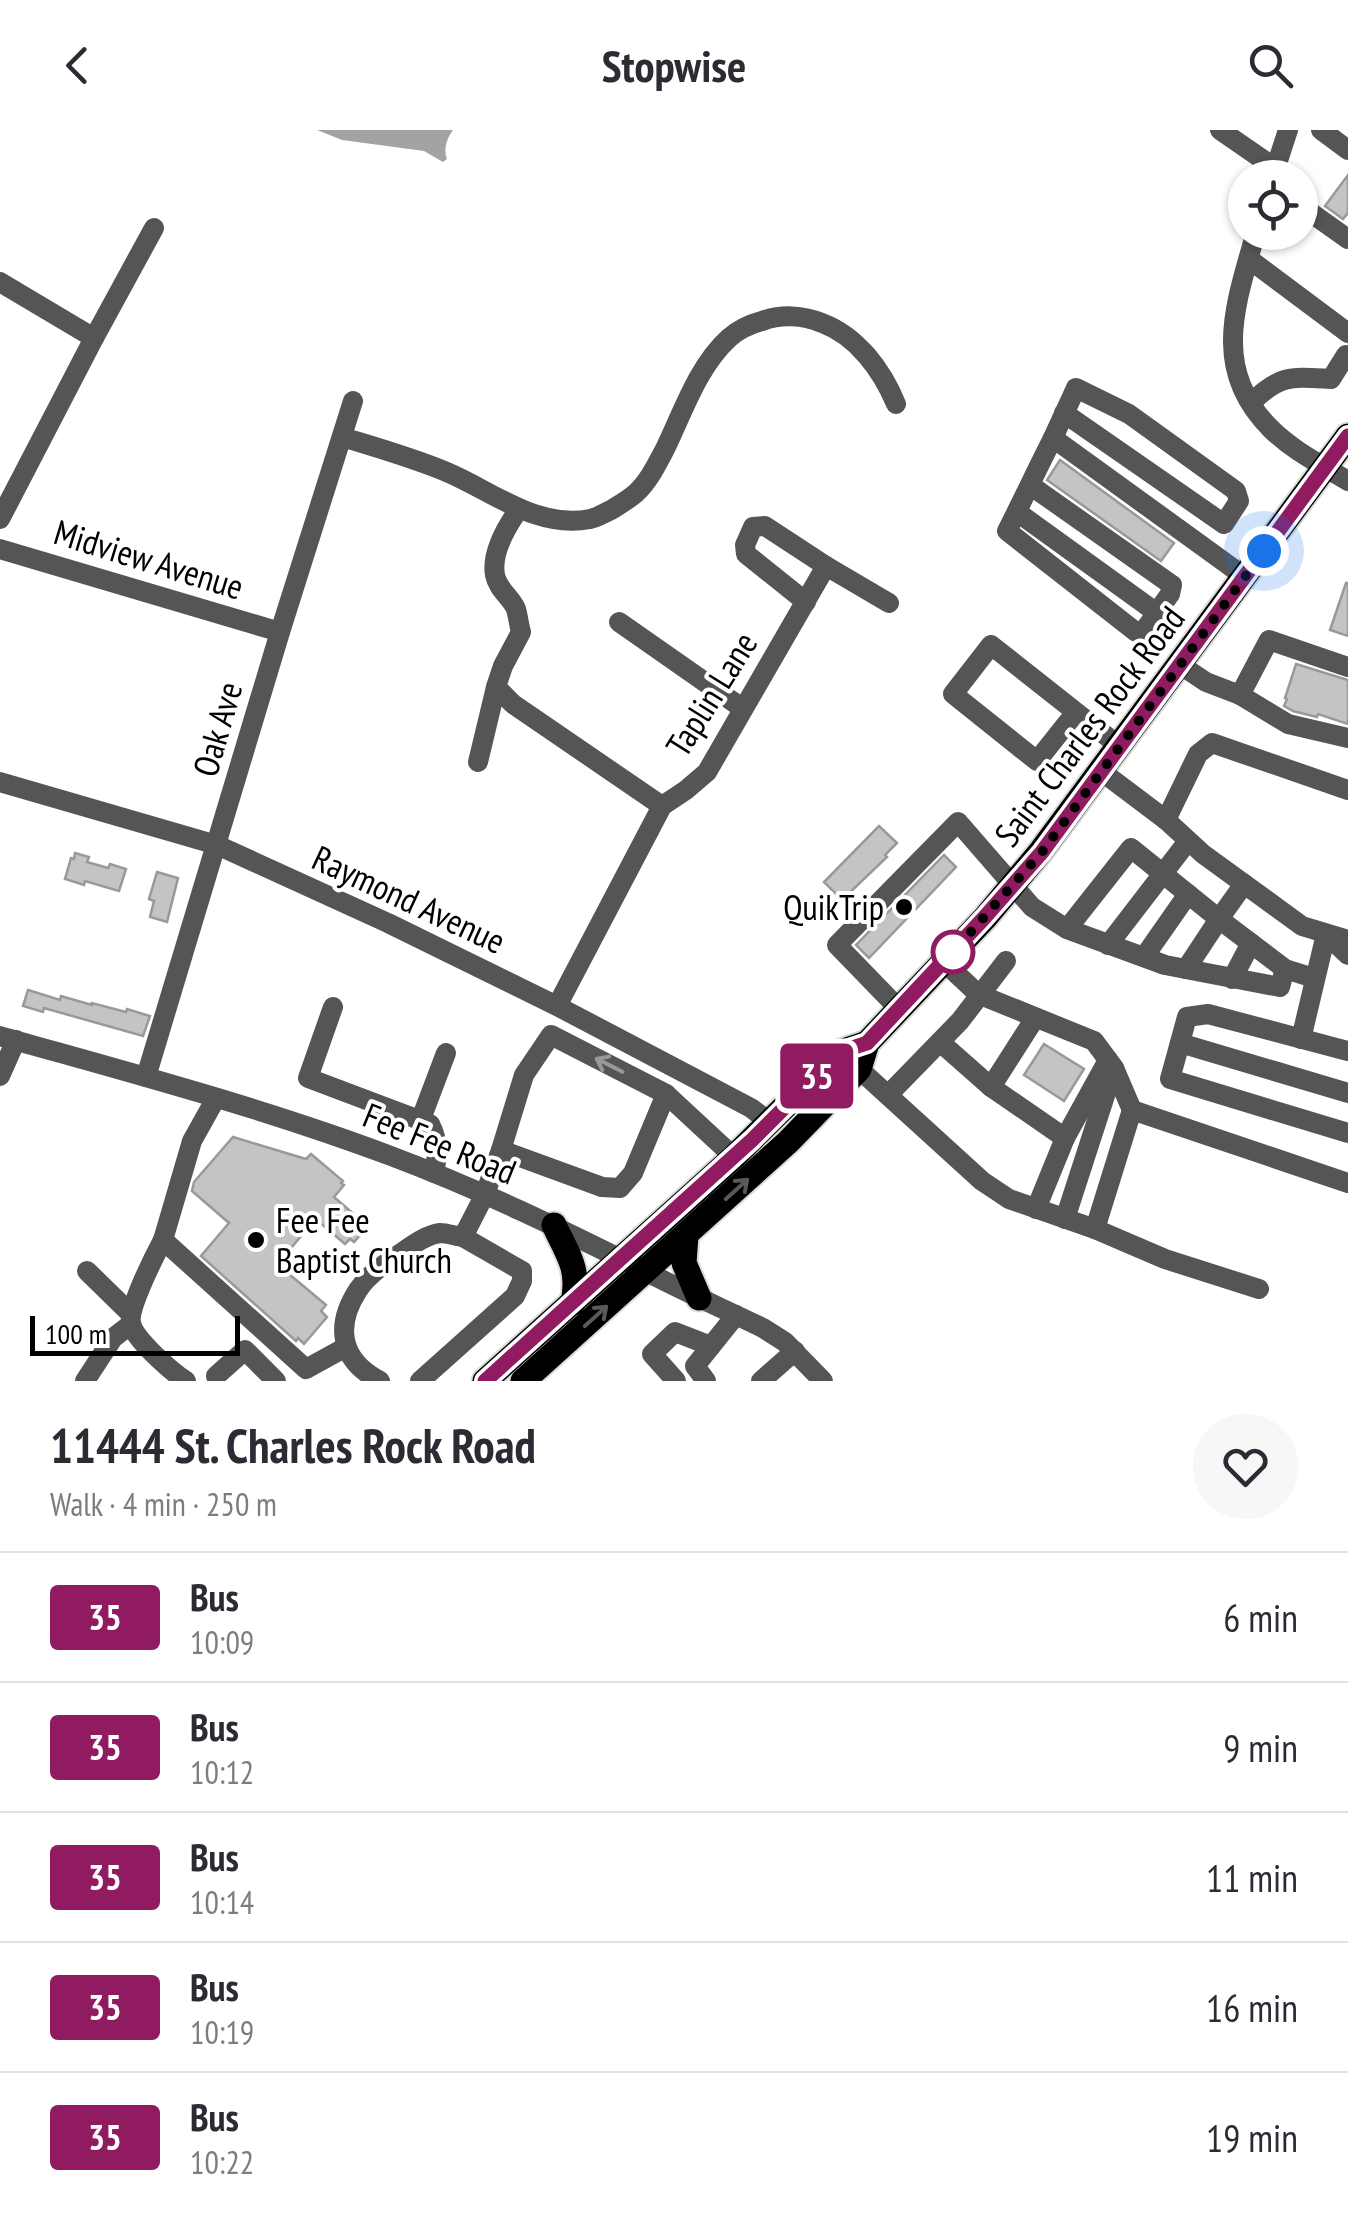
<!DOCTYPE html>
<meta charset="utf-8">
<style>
:root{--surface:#fff;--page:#f7f7f7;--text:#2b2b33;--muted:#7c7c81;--line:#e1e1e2}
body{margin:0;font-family:"PT Sans Narrow",sans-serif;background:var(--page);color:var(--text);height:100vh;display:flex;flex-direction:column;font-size:38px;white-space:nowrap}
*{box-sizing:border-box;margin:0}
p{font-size:32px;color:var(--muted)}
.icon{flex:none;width:55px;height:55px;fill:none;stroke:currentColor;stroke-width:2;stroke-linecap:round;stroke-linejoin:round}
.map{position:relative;height:1251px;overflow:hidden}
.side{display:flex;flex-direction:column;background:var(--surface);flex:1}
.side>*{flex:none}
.badge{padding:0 20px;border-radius:8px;font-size:35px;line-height:65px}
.fabs{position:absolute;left:1228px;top:30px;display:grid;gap:20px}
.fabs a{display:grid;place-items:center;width:90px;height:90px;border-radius:50%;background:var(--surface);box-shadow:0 2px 8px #0004;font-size:50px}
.scale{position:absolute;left:30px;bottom:25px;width:210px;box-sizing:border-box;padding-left:10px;border:5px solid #000;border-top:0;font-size:28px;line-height:35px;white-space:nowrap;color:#000;-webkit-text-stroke:8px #fff;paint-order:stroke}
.you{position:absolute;width:50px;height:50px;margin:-25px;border:8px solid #fff;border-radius:50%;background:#1a73e8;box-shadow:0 0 0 15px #1a73e833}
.map>.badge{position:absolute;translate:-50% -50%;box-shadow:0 0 0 5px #fff}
.round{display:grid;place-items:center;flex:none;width:105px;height:105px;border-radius:52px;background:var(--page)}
.headline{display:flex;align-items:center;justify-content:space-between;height:170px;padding:0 50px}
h1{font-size:48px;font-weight:700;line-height:75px}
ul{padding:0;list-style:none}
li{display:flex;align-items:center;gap:30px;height:130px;padding:0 50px;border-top:2px solid var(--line)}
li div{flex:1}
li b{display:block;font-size:38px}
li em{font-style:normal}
li .badge{min-width:110px;font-weight:700;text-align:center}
header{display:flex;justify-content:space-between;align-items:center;height:130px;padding:0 50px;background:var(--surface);font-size:45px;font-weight:700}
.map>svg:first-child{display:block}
.water{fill:#a3a3a3}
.building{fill:#c4c4c4;stroke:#999;stroke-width:2.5}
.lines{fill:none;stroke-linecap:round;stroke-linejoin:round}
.major-casing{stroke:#dbdbdb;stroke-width:29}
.minor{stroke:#555;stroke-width:20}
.major{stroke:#000;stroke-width:25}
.oneway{stroke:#999}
.oneway2{stroke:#595959}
.line-casing{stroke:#fff;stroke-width:22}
.line{stroke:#901b61;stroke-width:15}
.walk{stroke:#000;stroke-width:10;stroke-dasharray:0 18}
.poi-dot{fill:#000;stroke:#fff;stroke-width:4}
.stop-dot{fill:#fff;stroke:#901b61;stroke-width:5}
.labels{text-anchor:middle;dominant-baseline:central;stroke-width:8;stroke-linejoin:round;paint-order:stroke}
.street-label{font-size:35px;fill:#000;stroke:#fff}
.poi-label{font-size:35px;fill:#000;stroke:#fff;text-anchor:end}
</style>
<header><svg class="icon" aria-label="back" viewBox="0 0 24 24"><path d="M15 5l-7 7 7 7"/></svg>Stopwise<svg class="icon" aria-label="search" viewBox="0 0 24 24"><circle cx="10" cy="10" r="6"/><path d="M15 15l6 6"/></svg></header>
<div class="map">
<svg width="1348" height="1251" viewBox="0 0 1348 1251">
<rect width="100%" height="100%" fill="#fff"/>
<path class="water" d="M317 0H453C447 8 443 19 447 29L443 32 424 21 342 10Z"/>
<g class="building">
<polygon points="1348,45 1348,83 1343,89 1325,76"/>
<polygon points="1060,330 1174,413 1161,431 1047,350"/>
<polygon points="1346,453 1348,453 1348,506 1330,500"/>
<polygon points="1296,534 1348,550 1348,594 1318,584 1317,587 1293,581 1284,576 1287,569 1285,568"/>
<polygon points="879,696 897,713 885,725 887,727 842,770 824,752"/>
<polygon points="75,723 89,727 87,732 108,738 110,734 126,739 119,761 85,751 84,755 65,749 71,728 74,729"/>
<polygon points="944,725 956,737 869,828 856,815"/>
<polygon points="157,742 178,748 167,792 150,787 154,771 149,769"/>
<polygon points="28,860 60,870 61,866 92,875 92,873 126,882 127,879 150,886 143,906 44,878 43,882 23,876"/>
<polygon points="1044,914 1084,939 1064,971 1024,945"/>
<polygon points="233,1007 306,1029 311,1024 343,1051 341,1053 344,1055 334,1067 364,1093 359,1099 363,1102 354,1112 350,1109 345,1114 318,1091 314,1095 312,1093 287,1123 294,1131 291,1135 294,1138 289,1144 326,1175 321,1181 327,1187 304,1214 298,1208 296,1211 201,1126 229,1093 192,1061 194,1052"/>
</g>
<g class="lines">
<g class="major-casing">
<g id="major">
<path d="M554 1095C568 1125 580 1138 573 1173"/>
<polyline points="686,1105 684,1133 699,1168"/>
<polyline points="485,1251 734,1027 840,922 867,913"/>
<polyline points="523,1251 788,1012 859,939 867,913 985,788 1041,721 1348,306"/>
</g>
</g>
<g class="minor">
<polyline points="1220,0 1275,38"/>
<polyline points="1321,0 1348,20"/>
<polyline points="1273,46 1288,0"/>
<polyline points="1300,75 1348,109"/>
<path d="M1256 102C1236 173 1210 239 1271 299 1293 321 1322 335 1348 351"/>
<polyline points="1249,129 1348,203"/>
<polyline points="0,152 94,208"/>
<path d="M1251 273C1280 244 1292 247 1331 249L1346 225"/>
<path d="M342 307C378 318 414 328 449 343 495 363 537 399 590 389 597 388 604 383 611 380 619 375 628 370 636 363 649 351 657 334 665 319 683 282 698 236 729 208 738 200 751 194 762 191 781 184 803 185 822 193 857 206 882 240 896 274"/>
<polyline points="1053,308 1076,258 1129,284 1236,361 1239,371 1224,394 1064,283"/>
<path d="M1030 355 1172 455 1170 464 1143 502H1136L1007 401C1023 370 1037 339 1053 308L1245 447"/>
<path d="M519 379C507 396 491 423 495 445 498 460 511 467 516 479 518 486 519 495 521 502L503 536 496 557 513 574 662 676"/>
<polyline points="1017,382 1157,483"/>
<polyline points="0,389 94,208 154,98"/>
<polyline points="0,419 280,502"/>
<polyline points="806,472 746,424 745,415 753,397 765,396 826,436 889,473"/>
<polyline points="619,492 742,578"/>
<polyline points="1179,534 1206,552 1240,565 1288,594 1348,608"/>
<polyline points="1240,565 1269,510 1348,537"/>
<polyline points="1076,582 1037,631 953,564 991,515 1119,616"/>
<polyline points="478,632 496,557"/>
<polyline points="1101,641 1166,690 1203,724 1302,796 1348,810"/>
<polyline points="0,652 217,715 388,793 557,876 751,978 771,993"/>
<polyline points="1166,690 1198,624 1212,613 1348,660"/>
<polyline points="1067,799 1131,718 1219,789 1244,754"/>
<polyline points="1108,815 1188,711"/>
<polyline points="1144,827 1188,764"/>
<polyline points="944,832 978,864 1094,911 1114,938 1132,980 1348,1053"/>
<polyline points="1186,839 1219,789 1285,839 1314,848"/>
<polyline points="1232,849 1251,813"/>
<polyline points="557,876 662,676 686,660 707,642 826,436"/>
<path d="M333 877 308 948 430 994C439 1012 438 1024 434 1043"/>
<polyline points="899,879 837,815 958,692 1032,777 1067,799 1165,835 1280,857 1285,839"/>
<polyline points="1035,888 991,957 1065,1008 1108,930"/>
<path d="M0 906C131 943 264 978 391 1026 479 1059 563 1100 647 1142 685 1162 724 1179 763 1198L785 1212 823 1251"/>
<polyline points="1301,909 1326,804 1348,825"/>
<polyline points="940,912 991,957"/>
<polyline points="1180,913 1348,963"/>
<polyline points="1348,921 1208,884 1187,887 1170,949 1348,1003"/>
<polyline points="859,939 982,1051 1009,1069 1095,1099 1132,980"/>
<polyline points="0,946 16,910"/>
<polyline points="146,947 280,502 353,271"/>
<polyline points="888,965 960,891 1006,831"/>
<polyline points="216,968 192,1011 163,1110 306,1239 346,1217"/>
<polyline points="421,989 446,923"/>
<polyline points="501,1020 602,1057 620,1058 633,1043 666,964"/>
<polyline points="1036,1079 1065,1008"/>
<polyline points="1065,1089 1114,938"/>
<polyline points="1095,1099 1165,1129 1259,1159"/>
<path d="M163 1110C155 1125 128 1178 131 1193 134 1209 172 1242 186 1251"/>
<polyline points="87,1141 131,1184"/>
<polyline points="216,1246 245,1220 276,1251"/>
<polyline points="85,1251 113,1208 130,1195"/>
<path d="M380 1251C341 1231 334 1197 358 1160 368 1145 383 1135 398 1125 410 1117 425 1105 440 1103 446 1103 456 1106 463 1107L485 1064 501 1020 524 945 551 905 666 964 734 1027"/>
<polyline points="420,1251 515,1166 522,1151 522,1141 463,1107"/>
<polyline points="676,1251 652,1224 675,1202 711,1216"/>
<polyline points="706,1251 695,1236 736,1185"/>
<polyline points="761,1251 795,1221"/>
</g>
<use href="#major" class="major"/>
</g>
<defs><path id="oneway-shaft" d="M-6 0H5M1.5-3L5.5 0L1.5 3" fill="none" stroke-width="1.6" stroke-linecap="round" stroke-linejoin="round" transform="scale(2.5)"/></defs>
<use class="oneway" href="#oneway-shaft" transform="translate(609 935) rotate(-153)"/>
<g class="oneway2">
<use href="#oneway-shaft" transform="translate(737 1059) rotate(-42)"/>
<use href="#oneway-shaft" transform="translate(596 1186) rotate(-42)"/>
</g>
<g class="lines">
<g class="line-casing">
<polyline id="line" points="485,1251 752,1010 840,922 867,913 984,788 1042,722 1348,306"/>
</g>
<use href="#line" class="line"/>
<polyline class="walk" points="953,822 944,832 1042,722 1264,421"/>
</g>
<g class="poi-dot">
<circle cx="904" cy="777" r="10"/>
<circle cx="256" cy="1110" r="10"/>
</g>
<circle class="stop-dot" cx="953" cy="822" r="20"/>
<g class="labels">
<g class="street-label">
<text transform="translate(149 429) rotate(17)">Midview Avenue</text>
<text transform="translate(711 564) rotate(-58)">Taplin Lane</text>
<text transform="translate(1089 596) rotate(-53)">Saint Charles Rock Road</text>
<text transform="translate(217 599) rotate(-74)">Oak Ave</text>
<text transform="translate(409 769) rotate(25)">Raymond Avenue</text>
<text transform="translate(440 1013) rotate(22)">Fee Fee Road</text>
</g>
<g class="poi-label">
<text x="884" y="777">QuikTrip</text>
<text x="276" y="1090" text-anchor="start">Fee Fee<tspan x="276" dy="40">Baptist Church</tspan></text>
</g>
</g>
</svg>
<div class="fabs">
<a><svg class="icon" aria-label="locate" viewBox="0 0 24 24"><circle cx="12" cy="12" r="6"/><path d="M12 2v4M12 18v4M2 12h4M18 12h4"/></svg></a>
</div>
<div class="scale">100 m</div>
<div class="you" style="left:1264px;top:421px"></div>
<b class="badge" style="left:817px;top:946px;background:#901b61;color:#fff">35</b>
</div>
<section class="side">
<div class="headline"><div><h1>11444 St. Charles Rock Road</h1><p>Walk · 4 min · 250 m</p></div><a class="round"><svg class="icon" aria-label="heart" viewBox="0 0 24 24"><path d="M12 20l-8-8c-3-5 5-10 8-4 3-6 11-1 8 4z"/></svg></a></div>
<ul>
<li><span class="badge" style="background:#901b61;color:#fff">35</span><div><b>Bus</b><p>10:09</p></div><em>6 min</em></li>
<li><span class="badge" style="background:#901b61;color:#fff">35</span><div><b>Bus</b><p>10:12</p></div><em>9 min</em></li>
<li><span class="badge" style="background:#901b61;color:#fff">35</span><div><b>Bus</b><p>10:14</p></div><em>11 min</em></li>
<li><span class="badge" style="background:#901b61;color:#fff">35</span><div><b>Bus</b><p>10:19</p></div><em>16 min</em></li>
<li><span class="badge" style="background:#901b61;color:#fff">35</span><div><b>Bus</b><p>10:22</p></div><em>19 min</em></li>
</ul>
</section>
